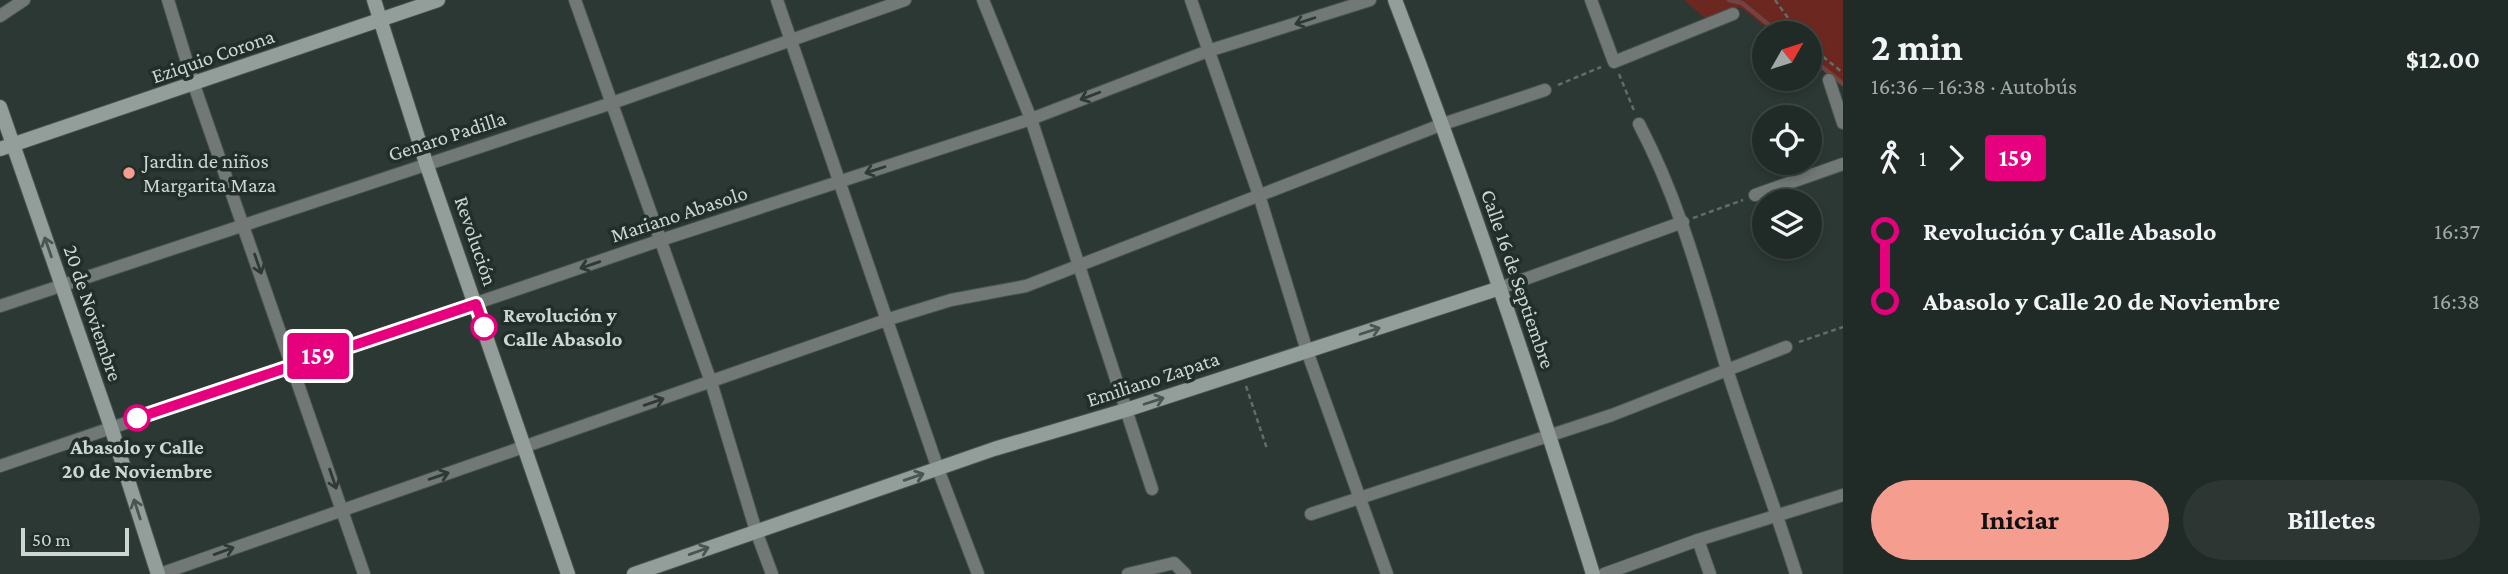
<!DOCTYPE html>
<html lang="es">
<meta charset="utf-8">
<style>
:root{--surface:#202a26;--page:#2d3632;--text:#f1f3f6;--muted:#a2a7a7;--line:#3d4643;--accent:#f59d8f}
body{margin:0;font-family:"Crimson Pro",serif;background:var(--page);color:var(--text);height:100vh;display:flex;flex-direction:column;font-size:26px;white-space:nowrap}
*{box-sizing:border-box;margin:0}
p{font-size:23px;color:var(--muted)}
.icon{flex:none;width:38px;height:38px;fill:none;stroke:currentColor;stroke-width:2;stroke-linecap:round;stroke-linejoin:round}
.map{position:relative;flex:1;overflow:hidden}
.details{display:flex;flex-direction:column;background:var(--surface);width:665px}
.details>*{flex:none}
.badge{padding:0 14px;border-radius:5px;font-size:24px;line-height:46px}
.needle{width:46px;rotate:51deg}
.controls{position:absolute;left:1752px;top:21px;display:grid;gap:14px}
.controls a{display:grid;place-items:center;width:70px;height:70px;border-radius:50%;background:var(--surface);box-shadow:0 4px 10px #0003,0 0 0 2px var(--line);font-size:35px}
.scale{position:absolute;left:21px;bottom:18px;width:108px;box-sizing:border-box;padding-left:7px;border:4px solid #ced6d3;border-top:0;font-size:19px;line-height:24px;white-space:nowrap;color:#ced6d3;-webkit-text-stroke:5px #212e29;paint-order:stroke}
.map>.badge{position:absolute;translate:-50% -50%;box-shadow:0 0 0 4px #fff}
.legs{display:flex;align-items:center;gap:10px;height:77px;padding:0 28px;font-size:23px}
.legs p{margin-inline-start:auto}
.headline{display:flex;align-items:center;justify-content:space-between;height:119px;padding:0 28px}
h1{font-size:38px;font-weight:700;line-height:52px}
.primary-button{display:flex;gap:14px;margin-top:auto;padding:14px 28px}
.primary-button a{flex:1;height:80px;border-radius:42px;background:var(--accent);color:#111;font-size:28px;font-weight:700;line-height:80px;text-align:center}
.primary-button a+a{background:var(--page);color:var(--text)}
ul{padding:0 28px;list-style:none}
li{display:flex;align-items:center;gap:24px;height:70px;font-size:26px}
li i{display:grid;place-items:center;width:10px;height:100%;margin:0 9px;background:currentColor}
li i::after{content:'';width:18px;height:18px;margin:-9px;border:5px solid;border-radius:50%;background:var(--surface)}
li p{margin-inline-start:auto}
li:first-child i{background:linear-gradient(#0000 50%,currentColor 0)}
li:last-child i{background:linear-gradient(currentColor 50%,#0000 0)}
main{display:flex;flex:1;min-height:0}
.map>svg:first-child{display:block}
.green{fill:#6c2820}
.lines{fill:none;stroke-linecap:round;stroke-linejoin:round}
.stream{stroke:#724441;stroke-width:4.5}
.street-casing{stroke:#485450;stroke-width:14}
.secondary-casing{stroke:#485450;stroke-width:16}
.path{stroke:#626d69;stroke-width:2.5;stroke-dasharray:5 3.5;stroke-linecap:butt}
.street{stroke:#727876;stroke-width:12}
.secondary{stroke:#939e9a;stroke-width:14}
.oneway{stroke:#2d3935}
.oneway2{stroke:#495551}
.line-1-casing{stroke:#fff;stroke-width:16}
.line-1{stroke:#e6007e;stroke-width:10}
.poi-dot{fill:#f59d8f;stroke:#212e29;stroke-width:2.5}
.stop-1-dot{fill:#fff;stroke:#e6007e;stroke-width:3.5}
.labels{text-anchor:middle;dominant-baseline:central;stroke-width:7;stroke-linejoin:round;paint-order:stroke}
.street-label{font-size:21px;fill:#ced6d3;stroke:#212e29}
.poi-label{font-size:21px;fill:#ced6d3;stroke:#212e29;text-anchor:start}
.stop-label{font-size:21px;font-weight:bold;fill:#ced6d3;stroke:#212e29;text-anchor:start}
</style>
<main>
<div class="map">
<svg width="1843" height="574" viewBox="0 0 1843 574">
<rect width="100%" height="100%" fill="#2b3833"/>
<polygon class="green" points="1684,0 1843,0 1843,85 1810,61 1810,33 1773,33 1740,7 1707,20"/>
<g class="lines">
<g class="stream">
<polyline points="1729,0 1742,3 1779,33"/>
<polyline points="1810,57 1843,84"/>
</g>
<g class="street-casing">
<g id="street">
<polyline points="168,0 194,85 364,574"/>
<polyline points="575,0 711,382 756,531 772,574"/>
<polyline points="777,0 938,469 978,574"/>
<polyline points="983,0 1031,119 1152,489"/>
<polyline points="1191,0 1259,195 1307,351 1387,574"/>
<polyline points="1591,0 1614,62 1733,14"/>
<polyline points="0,16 24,0"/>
<polyline points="1829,80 1843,123"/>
<path d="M1639 124C1680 202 1701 283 1726 366 1748 436 1774 504 1796 574"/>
<polyline points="1755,195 1843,164"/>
<polyline points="1500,288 1683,222"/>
<polyline points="0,306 612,103 905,0"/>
<polyline points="0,466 661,240 1031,119 1208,51 1370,0"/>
<polyline points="1311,514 1612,415 1786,347"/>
<polyline points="1698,540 1710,574"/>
<polyline points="160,574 889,319 951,300 1026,286 1443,124 1545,90"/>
<polyline points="1128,574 1174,563 1185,574"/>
<polyline points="1604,574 1698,540 1843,495"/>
</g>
</g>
<g class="secondary-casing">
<g id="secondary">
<polyline points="374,0 426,163 568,574"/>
<path d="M1395 0C1468 189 1533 381 1593 574"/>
<polyline points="0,107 111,427 158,574"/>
<polyline points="0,149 438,0"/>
<polyline points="634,574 994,449 1126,410 1500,288"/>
</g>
</g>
<g class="path">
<polyline points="1775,0 1799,33"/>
<polyline points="1810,46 1843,73"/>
<polyline points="1619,74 1635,113"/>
<polyline points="1558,85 1601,67"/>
<polyline points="1693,218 1743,200"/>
<polyline points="1799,342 1843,327"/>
<polyline points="1246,386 1267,449"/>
</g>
<use href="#street" class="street"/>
<use href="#secondary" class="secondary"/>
</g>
<defs><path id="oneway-shaft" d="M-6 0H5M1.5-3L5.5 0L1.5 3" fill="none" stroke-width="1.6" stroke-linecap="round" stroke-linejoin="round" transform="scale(1.75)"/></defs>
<g class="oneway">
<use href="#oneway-shaft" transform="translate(1305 21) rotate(162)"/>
<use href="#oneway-shaft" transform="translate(1090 96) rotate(159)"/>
<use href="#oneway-shaft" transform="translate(875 170) rotate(162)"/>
<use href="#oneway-shaft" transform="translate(258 264) rotate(71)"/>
<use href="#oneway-shaft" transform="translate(590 265) rotate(161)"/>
<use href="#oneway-shaft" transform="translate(654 402) rotate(-19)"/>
<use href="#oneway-shaft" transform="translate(439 476) rotate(-19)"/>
<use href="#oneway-shaft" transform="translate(333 479) rotate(71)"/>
<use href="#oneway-shaft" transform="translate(224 551) rotate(-20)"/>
</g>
<g class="oneway2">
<use href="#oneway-shaft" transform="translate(48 247) rotate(-109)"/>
<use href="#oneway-shaft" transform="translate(1370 331) rotate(-18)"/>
<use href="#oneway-shaft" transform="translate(1154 401) rotate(-18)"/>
<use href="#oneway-shaft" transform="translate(914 477) rotate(-19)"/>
<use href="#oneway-shaft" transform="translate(137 509) rotate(-108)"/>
<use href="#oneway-shaft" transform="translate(699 551) rotate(-20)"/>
</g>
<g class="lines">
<g class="line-1-casing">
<polyline id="line-1" points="137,418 476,304 484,327"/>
</g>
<use href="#line-1" class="line-1"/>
</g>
<circle class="poi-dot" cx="129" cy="173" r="7"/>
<g class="stop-1-dot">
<circle cx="484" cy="327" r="12"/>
<circle cx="137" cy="418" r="12"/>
</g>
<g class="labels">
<g class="street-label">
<text transform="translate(213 56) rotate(-19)">Eziquio Corona</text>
<text transform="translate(447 136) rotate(-18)">Genaro Padilla</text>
<text transform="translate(679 214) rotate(-18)">Mariano Abasolo</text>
<text transform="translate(476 241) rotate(71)">Revolución</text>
<text transform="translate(1518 279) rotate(71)">Calle 16 de Septiembre</text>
<text transform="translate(93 313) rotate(71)">20 de Noviembre</text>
<text transform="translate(1153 379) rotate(-18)">Emiliano Zapata</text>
</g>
<g class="poi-label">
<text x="143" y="161">Jardin de niños<tspan x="143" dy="24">Margarita Maza</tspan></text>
</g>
<g class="stop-label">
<text x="503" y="315">Revolución y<tspan x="503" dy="24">Calle Abasolo</tspan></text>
<text x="137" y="447" text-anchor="middle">Abasolo y Calle<tspan x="137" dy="24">20 de Noviembre</tspan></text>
</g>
</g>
</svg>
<div class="controls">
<a><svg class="needle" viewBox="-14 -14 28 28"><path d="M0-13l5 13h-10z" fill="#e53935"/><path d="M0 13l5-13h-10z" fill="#a2a7a7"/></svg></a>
<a><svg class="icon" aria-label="locate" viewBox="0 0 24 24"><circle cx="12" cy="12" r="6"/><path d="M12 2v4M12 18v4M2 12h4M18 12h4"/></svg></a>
<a><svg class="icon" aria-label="layers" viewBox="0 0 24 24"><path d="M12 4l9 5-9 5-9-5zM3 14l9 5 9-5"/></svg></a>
</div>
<div class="scale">50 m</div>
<b class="badge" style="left:318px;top:356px;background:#e6007e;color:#fff">159</b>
</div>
<section class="details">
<div class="headline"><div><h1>2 min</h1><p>16:36 – 16:38 · Autobús</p></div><b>$12.00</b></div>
<div class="legs"><svg class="icon" aria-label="walk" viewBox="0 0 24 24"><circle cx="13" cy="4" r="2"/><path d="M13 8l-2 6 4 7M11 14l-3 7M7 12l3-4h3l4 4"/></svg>1<svg class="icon" aria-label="forward" viewBox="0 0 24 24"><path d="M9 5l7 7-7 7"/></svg><b class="badge" style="background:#e6007e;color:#fff">159</b></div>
<ul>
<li><i style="color:#e6007e"></i><b>Revolución y Calle Abasolo</b><p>16:37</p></li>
<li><i style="color:#e6007e"></i><b>Abasolo y Calle 20 de Noviembre</b><p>16:38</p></li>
</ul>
<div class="primary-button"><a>Iniciar</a><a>Billetes</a></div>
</section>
</main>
